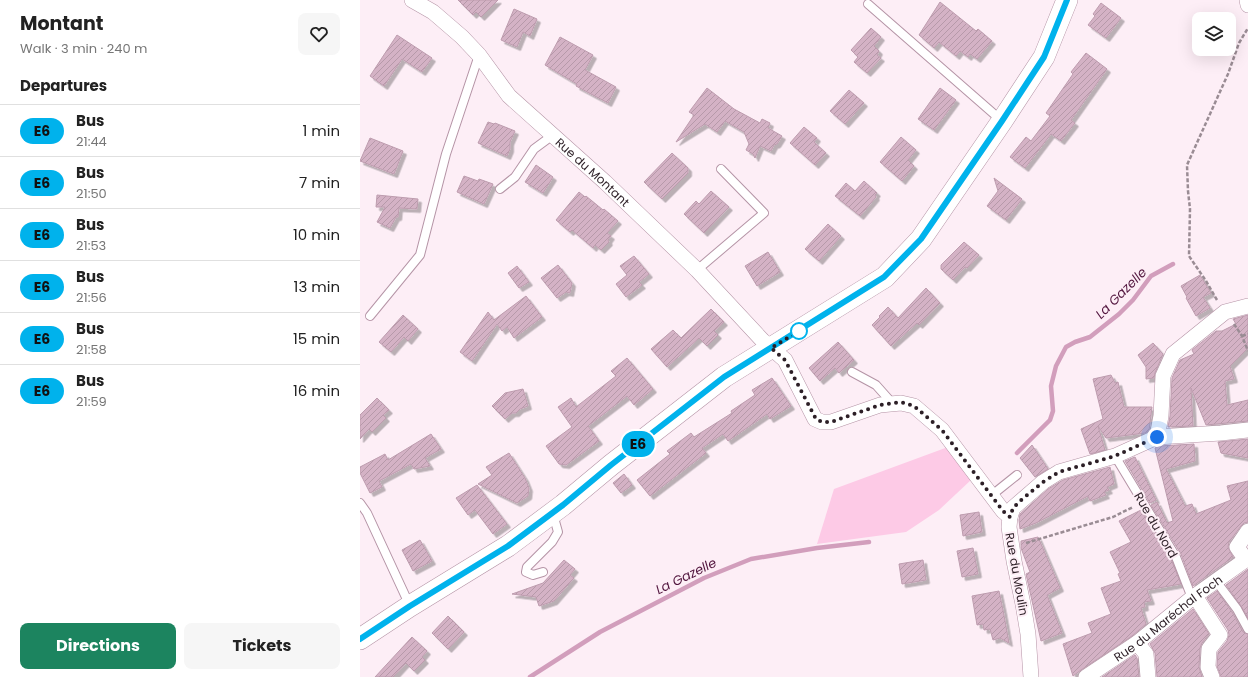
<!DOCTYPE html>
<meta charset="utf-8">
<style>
:root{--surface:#fff;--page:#f6f6f6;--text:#222;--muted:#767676;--line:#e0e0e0;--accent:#1c845f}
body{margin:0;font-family:Poppins,sans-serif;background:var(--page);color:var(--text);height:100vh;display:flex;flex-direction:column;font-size:15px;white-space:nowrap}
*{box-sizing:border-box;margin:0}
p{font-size:13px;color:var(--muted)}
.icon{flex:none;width:22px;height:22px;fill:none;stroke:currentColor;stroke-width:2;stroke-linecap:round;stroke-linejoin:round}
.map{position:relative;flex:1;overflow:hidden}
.details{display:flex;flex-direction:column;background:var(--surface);width:360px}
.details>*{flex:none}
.badge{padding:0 8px;border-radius:13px;font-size:14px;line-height:26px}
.buttons{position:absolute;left:832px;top:12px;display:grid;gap:8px}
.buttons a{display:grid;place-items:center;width:44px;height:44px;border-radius:8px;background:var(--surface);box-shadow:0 4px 16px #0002;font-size:20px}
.you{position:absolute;width:20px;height:20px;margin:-10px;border:3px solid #fff;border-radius:50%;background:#1a73e8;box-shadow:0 0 0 6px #1a73e833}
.map>.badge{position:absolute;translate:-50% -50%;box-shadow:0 0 0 2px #fff}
h2{padding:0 20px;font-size:15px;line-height:36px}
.round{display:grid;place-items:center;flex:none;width:42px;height:42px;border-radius:8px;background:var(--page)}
.summary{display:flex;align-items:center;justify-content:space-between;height:68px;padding:0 20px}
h1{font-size:19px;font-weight:700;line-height:30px}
.primary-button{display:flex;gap:8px;margin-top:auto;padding:8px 20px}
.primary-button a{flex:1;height:46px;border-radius:8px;background:var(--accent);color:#fff;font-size:16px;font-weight:700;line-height:46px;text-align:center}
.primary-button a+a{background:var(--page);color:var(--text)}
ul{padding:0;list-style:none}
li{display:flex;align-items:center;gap:12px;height:52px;padding:0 20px;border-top:1px solid var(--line)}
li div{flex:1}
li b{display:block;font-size:15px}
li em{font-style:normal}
li .badge{min-width:44px;font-weight:700;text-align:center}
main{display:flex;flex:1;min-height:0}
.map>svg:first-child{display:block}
.grass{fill:#fdcae6}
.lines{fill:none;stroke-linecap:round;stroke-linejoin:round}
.stream{stroke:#d29ebc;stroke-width:4.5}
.building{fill:url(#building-hatch);stroke:#bd9cae;filter:url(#shadow)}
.service-casing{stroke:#b594a6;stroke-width:10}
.minor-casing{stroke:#b594a6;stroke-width:16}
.secondary-casing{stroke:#b594a6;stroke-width:22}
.path{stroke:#9a8c94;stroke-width:2.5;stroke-dasharray:4 2;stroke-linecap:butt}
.service{stroke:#fff;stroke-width:8}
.minor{stroke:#fff;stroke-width:15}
.secondary{stroke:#fff;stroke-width:21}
.line-casing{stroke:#fff;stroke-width:9}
.line{stroke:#00b2ec;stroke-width:6}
.walk{stroke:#2c1f26;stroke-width:4;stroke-dasharray:0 7.2}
.stop-dot{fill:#fff;stroke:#00b2ec;stroke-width:2}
.labels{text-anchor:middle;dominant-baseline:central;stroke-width:4;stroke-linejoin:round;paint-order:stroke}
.street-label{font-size:12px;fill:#2c1f26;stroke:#fdeef6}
.water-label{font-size:13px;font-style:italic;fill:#51143d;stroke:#fdeef6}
</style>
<main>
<section class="details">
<div class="summary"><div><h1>Montant</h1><p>Walk · 3 min · 240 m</p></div><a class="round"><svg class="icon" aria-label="heart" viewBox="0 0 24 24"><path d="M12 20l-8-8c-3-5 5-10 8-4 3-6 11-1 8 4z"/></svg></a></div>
<h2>Departures</h2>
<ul>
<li><span class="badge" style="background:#00b2ec;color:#111">E6</span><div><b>Bus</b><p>21:44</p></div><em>1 min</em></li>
<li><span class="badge" style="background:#00b2ec;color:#111">E6</span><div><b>Bus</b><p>21:50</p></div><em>7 min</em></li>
<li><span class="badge" style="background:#00b2ec;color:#111">E6</span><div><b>Bus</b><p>21:53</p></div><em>10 min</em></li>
<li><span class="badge" style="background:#00b2ec;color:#111">E6</span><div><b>Bus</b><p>21:56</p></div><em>13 min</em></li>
<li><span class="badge" style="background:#00b2ec;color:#111">E6</span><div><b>Bus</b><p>21:58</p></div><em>15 min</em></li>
<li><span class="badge" style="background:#00b2ec;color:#111">E6</span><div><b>Bus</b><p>21:59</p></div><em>16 min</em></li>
</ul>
<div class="primary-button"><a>Directions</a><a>Tickets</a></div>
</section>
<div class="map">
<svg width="888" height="677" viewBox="0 0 888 677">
<defs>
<pattern id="building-hatch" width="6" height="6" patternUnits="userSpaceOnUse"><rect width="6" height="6" fill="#d4b2c5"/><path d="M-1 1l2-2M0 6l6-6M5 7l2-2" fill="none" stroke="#b699a9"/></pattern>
<filter id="shadow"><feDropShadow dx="3.5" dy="3.5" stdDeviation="0" flood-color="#0004"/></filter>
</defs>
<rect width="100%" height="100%" fill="#fdeef6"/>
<polygon class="grass" points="588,447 612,479 579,510 546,532 457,544 474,489"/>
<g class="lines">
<g class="stream">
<polyline points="657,453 690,420 693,411 691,386 696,366 706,347 715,342 730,337 759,314 773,300 791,276 813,264"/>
<polyline points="170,677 240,632 344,578 391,559 457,548 509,542"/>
</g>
</g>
<g class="building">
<polygon points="98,0 138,0 121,17 116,12 113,15"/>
<polygon points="580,2 616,31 618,29 632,41 617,59 610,54 608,57 600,51 596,56 579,42 574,48 559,35"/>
<polygon points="741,3 761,18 746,38 728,25 735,16 733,14"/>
<polygon points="154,9 177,19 170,36 163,32 157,47 141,40"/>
<polygon points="511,28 521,37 514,46 519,51 517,55 521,58 507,73 494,62 498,57 491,50"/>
<polygon points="37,35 72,58 62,72 42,59 24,86 10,76"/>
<polygon points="200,37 233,55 225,70 256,87 248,103 216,86 217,84 185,65"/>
<polygon points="726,53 747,69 711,120 715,123 701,141 691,134 665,168 650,157 666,137 671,141 690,116 686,113 713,74 711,72"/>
<polygon points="347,88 374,109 400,123 402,119 410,123 408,128 422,136 417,144 414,145 411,151 400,146 395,158 393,154 386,150 389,144 384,132 365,121 357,132 345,124 316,142 334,115 329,112"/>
<polygon points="580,88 596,100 574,130 558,119"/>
<polygon points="489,90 504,103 485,124 470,111"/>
<polygon points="128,122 134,124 135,123 155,131 150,142 150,149 147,156 118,143"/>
<polygon points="444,127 457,138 454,142 466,153 455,165 430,143"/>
<polygon points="541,137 556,150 548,160 554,166 542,181 520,162"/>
<polygon points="10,138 43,151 34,174 0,161"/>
<polygon points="312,153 328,168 328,173 302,199 284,182"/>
<polygon points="176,165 193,177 183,193 165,182"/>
<polygon points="104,176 118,181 119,179 133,184 124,204 97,192"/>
<polygon points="634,178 662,199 646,220 627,206 638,191"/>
<polygon points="504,181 517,193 515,195 516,197 500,216 475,196 486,183 495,191"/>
<polygon points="351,191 369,207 344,233 324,214 336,201 339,204"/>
<polygon points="219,192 225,197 226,196 243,210 244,209 258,221 247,233 251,236 248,240 249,242 241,250 235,245 233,248 212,230 210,232 196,220"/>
<polygon points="17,195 58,199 57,209 39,208 38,217 36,217 30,228 17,222 25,207 16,207"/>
<polygon points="468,224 481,236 459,261 445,249"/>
<polygon points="604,242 619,255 607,268 605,267 593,280 581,269 581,265"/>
<polygon points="408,252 420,272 397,286 385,266"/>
<polygon points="274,256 289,274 279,282 282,285 266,297 256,284 267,275 260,266"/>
<polygon points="198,265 212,283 210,293 206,292 197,298 181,278"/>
<polygon points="157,266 169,282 159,288 148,273"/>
<polygon points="840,275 851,293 843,297 850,308 836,316 826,298 827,297 821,286"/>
<polygon points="566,288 580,303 559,325 557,323 531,346 512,325 520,317 519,316 528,307 538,318"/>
<polygon points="166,296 182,317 154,338 147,327 142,331 137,324 112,361 100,352 128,312 134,320"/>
<polygon points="351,309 364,322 354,331 358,335 347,346 339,338 307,367 291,349 313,330 321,338"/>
<polygon points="43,315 58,329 48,341 44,337 31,352 19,342"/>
<polygon points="888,315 888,348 870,366 874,379 865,381 867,405 888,400 888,421 846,425 831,388 833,426 808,427 810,416 812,378 820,360 834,354 832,350 856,331 862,331 876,324 873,319"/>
<polygon points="478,342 494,360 479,373 475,368 460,381 449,368"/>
<polygon points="793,343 803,354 795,373 794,378 786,379 786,367 778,355"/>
<polygon points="267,358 293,389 274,405 267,396 228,426 239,441 206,465 199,464 186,446 212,427 198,407 211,398 216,407 256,376 251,371"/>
<polygon points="751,375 755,383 758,382 764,407 792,407 789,431 785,433 746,438 738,426 745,450 730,454 721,429 743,419 733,379"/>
<polygon points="412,378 431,406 410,419 407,414 368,441 363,434 342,448 346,453 290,496 277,480 310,454 307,451 331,433 334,437 372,413 371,411 395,395 392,390"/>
<polygon points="163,389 168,406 160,409 156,413 152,413 145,419 132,406 145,393"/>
<polygon points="17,398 29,410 23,415 26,418 12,432 9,429 0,439 0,415"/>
<polygon points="71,434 81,449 65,458 70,466 54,469 51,464 19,481 22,487 10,493 0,473 0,467 25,454 28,460"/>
<polygon points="888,439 888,458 861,453 858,442"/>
<polygon points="834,444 835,461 806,469 825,506 832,504 836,514 871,500 867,486 888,481 888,522 884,523 881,526 869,542 868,547 873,557 833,586 821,554 791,505 797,502 807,523 813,521 795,448 799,446"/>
<polygon points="672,445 688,469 675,477 660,458"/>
<polygon points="149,453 165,478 169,488 168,496 157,503 118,484 132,475 126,467"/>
<polygon points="775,457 796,500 790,503 765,461"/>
<polygon points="750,467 754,484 747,487 749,490 744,492 746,495 730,501 728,496 676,523 660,529 659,520 660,514 688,489 703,480"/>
<polygon points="264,474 272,485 261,493 253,483"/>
<polygon points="117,485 147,524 133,534 115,510 108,515 96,498"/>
<polygon points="781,510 811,559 821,584 787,590 791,601 784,602 785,607 781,608 786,624 772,636 721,670 713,676 703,644 732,633 728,623 751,614 741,588 761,581 758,574 760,573 750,552 771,542 759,521"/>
<polygon points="619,512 622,532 603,536 600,515"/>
<polygon points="678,537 700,588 687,595 702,633 681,641 666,574 670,572 661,548 661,541"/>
<polygon points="60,540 72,561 53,571 42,550"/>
<polygon points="613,548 618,574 602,577 597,551"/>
<polygon points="204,560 215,569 210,575 214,578 194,601 179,606 176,597 152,594 183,583"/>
<polygon points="563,560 566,580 542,584 539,564"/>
<polygon points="888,569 888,618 881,606 866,585"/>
<polygon points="639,591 643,610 649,643 640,638 633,640 630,629 624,630 623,624 617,625 612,596"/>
<polygon points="857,591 872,612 883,632 888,634 888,677 861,677 857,666 858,652 867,641 869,635 868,630 847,598"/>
<polygon points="833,609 849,634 842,643 840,648 839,667 842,677 797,677 795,653 790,644"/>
<polygon points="88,616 104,632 88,649 72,633"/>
<polygon points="52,637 67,651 62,657 65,660 54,671 46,663 33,677 15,677"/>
<polygon points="775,655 777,658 779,677 742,677"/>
</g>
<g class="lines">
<g class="service-casing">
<g id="service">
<polyline points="508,4 642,121"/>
<polyline points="140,189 155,177 174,149 193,135"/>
<polyline points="337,270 404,213 361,169"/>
<polyline points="10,316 60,255 86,154 119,55"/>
<polyline points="492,372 516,385 532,403"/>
<polyline points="755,456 816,557 832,598"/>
<polyline points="632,495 657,475"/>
<polyline points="0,503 7,513 50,606"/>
<polyline points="183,572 173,575 166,572 167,567 192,542 198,532 193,514"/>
<polyline points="856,581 877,609 888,629"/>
</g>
</g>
<g class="minor-casing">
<g id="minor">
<path id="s1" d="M52 0 73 12 102 37 119 55 149 96 245 182 337 270 403 341 425 360 455 419 462 422H471L520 405 541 403 554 406 582 430 643 511 650 517"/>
<polyline points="887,0 888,5"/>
<polyline points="797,437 801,416 803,376 813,354 865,312 888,306"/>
<polyline points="886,560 877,547 888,531"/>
<polyline points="835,596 860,635 849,649 848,667 852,677"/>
<polyline points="777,643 786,654 788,677"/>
<polyline points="671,677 668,634 663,604 654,561 649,527 650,517 653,508 683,482 699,472 755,456 797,437 861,433 888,430"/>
<path id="s2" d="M726 677 777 643 832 598 888 558"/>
</g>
</g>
<g class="secondary-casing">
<polyline id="secondary" points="0,639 50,606 148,546 203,505 251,465 364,377 525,277 561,239 642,121 684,57 707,0"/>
</g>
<g class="path">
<polyline points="857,300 846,281 829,256 830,209 828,191 827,165 868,74 879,43 888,28"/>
<polyline points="874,324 882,336 888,351"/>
<polyline points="882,336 888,334"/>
<polyline points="666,543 753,517 773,507"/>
</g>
<use href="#service" class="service"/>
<use href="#minor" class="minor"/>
<use href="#secondary" class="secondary"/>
</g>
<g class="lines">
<g class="line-casing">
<polyline id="line" points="0,639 50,606 148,546 203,505 251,465 364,377 524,277 561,239 642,121 684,57 707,0"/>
</g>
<use href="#line" class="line"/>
<polyline class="walk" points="439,331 411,348 425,360 456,419 462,422 471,422 520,405 541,402 554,406 582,430 643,511 650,517 653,508 660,501 683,482 699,472 755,456 797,437"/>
</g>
<circle class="stop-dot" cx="439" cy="331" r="8"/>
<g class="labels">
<g class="street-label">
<text stroke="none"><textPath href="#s1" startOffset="251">Rue du Montant</textPath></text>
<text transform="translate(796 525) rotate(60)">Rue du Nord</text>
<text transform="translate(657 574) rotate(80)">Rue du Moulin</text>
<text stroke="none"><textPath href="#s2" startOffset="101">Rue du Maréchal Foch</textPath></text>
</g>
<g class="water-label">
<text transform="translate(761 293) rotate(-45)">La Gazelle</text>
<text transform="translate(326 576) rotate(-26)">La Gazelle</text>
</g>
</g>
</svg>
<div class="buttons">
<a><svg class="icon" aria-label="layers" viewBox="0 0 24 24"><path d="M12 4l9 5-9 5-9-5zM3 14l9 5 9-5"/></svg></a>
</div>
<div class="you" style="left:797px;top:437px"></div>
<b class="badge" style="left:278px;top:444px;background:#00b2ec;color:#111">E6</b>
</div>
</main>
